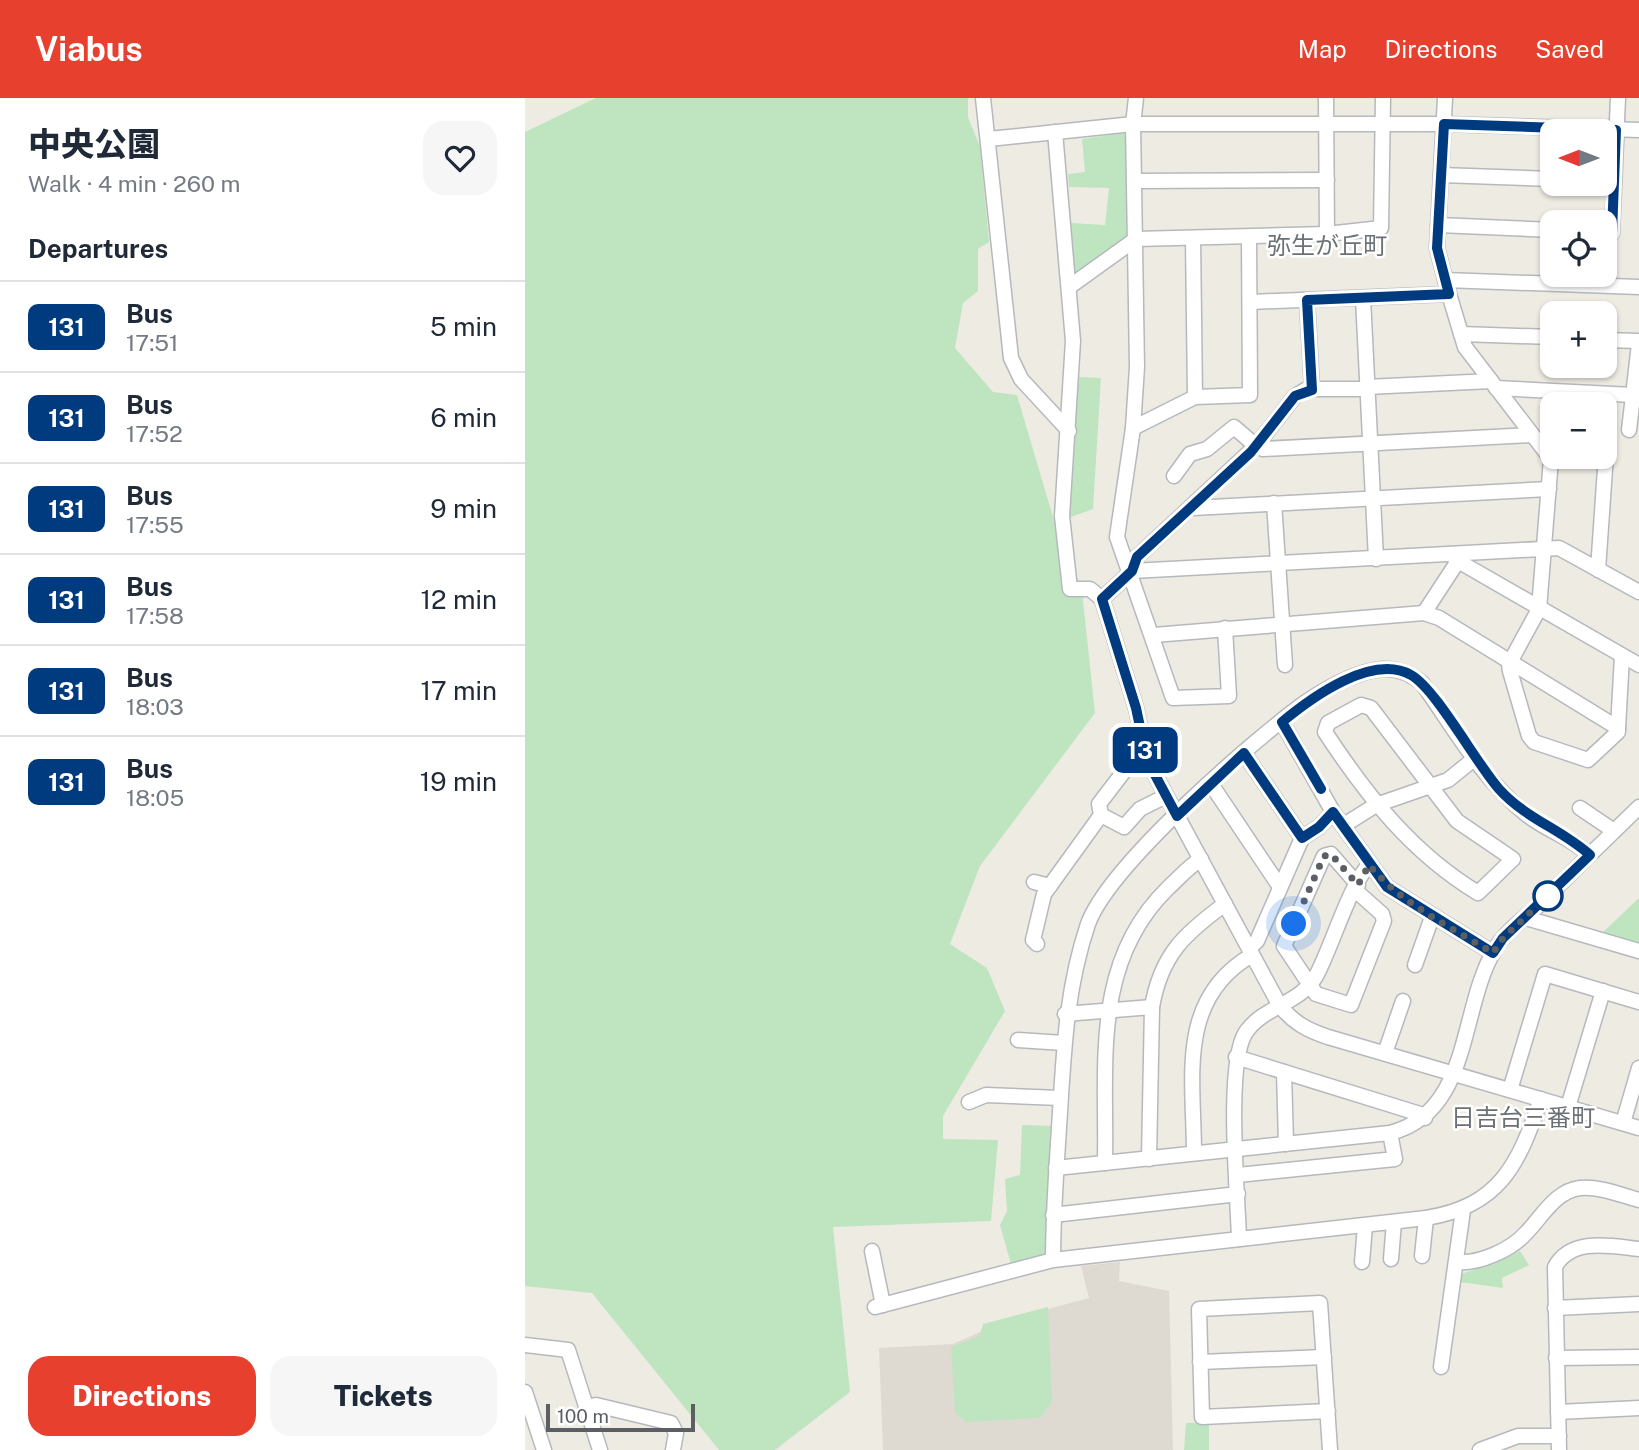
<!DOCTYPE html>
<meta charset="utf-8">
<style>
:root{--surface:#fff;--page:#f6f6f7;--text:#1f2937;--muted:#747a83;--line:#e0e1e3;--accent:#e8402f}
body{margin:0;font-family:"Public Sans","Noto Sans JP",sans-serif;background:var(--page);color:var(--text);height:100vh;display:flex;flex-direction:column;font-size:26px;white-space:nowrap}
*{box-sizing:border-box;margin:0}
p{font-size:23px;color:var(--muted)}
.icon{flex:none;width:38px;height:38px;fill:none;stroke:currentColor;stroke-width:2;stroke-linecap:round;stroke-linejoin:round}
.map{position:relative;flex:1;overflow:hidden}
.side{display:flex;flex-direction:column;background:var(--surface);width:525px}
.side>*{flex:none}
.badge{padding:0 14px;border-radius:10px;font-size:24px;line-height:46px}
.needle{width:46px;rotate:270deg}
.controls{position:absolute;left:1015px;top:21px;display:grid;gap:14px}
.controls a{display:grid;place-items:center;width:77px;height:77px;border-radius:14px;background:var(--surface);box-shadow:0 2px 5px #0004;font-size:35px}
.scale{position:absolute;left:21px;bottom:18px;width:149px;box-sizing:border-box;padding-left:7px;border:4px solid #5b5f63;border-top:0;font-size:19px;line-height:24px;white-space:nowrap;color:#5b5f63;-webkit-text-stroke:5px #fff;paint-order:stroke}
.you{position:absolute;width:35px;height:35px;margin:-18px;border:5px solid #fff;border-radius:50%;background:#1a73e8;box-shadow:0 0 0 10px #1a73e833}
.map>.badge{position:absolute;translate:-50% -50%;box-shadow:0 0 0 4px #fff}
h2{padding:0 28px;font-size:26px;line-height:63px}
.round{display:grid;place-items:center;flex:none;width:74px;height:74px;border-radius:21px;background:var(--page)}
.headline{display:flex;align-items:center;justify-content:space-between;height:119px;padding:0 28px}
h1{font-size:33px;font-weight:800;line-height:52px}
.action{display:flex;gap:14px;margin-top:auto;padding:14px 28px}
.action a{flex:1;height:80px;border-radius:21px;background:var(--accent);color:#fff;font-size:28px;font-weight:800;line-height:80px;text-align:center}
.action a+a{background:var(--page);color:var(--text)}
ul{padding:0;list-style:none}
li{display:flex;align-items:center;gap:21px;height:91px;padding:0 28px;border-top:2px solid var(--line)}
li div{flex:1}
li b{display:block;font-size:26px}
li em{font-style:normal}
li .badge{min-width:77px;font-weight:700;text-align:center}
header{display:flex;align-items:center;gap:42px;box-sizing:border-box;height:98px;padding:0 35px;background:var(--accent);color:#fff}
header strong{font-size:33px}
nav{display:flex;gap:38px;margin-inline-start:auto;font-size:24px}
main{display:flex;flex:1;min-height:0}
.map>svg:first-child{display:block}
.education{fill:#dedad1}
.green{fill:#bfe5c0}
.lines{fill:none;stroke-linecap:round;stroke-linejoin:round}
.minor-casing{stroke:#b5b9bd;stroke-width:17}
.minor{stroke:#fff;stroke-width:14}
.line-casing{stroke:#fff;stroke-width:16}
.line{stroke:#003b80;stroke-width:10}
.walk{stroke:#5b5f63;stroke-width:7;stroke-dasharray:0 12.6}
.stop-dot{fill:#fff;stroke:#003b80;stroke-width:3.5}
.labels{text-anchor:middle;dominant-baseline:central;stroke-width:5;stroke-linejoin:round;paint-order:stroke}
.neighbourhood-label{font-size:24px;fill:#6c7175;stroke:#fff}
</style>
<header>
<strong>Viabus</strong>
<nav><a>Map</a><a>Directions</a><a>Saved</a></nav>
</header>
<main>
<section class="side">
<div class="headline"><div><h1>中央公園</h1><p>Walk · 4 min · 260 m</p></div><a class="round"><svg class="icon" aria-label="heart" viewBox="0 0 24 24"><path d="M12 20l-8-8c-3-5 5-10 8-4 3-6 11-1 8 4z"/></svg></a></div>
<h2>Departures</h2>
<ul>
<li><span class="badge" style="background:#003b80;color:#fff">131</span><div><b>Bus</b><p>17:51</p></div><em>5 min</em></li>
<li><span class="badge" style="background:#003b80;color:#fff">131</span><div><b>Bus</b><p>17:52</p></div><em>6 min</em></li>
<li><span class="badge" style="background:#003b80;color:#fff">131</span><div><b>Bus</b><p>17:55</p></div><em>9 min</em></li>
<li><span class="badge" style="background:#003b80;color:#fff">131</span><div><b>Bus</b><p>17:58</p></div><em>12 min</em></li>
<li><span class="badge" style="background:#003b80;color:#fff">131</span><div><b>Bus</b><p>18:03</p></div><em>17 min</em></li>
<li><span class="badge" style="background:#003b80;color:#fff">131</span><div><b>Bus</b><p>18:05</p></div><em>19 min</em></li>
</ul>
<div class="action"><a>Directions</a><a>Tickets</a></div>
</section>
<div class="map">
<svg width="1114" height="1352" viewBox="0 0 1114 1352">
<rect width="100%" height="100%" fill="#eeebe3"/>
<polygon class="education" points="595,1164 594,1183 644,1193 648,1352 358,1352 354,1250 428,1246 455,1234 459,1228 564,1200 556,1168"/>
<g class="green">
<polygon points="71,0 443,0 443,19 455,49 464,144 453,151 453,193 438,205 430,250 468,294 492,297 528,419 557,493 570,615 455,768 425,846 462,870 480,913 418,1018 418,1041 473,1042 466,1123 308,1129 325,1294 250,1352 194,1352 67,1195 0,1188 0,34"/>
<polygon points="598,35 602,39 605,134 603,139 554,175 548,173 546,125 580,127 584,90 544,89 543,76 560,74 557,41"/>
<polygon points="554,279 576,280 568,411 546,419 542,417"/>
<polygon points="1114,800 1114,848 1075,837"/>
<polygon points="497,1027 530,1028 522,1157 487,1170 475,1127 482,1113 480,1081 495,1077"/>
<polygon points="995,1153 1004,1167 977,1180 978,1190 934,1184 935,1176 970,1166"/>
<polygon points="523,1209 527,1304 515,1320 441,1324 430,1315 426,1249 455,1238 458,1226"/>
<polygon points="684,1324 684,1352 659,1352 661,1325"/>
</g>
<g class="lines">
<g class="minor-casing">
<g id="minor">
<polyline points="458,0 486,260 496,281 544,333"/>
<polyline points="611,0 608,26 612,269 608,330 592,439 648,600 704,598 700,530"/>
<polyline points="801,0 802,136"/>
<polyline points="920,0 912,150 924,196 940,249 1026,361 1014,511 984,566 985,573 1004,638 1009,644 1063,662 1093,634 1093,630"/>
<polyline points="530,34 548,243 537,418 545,491 565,491 577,501"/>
<polyline points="464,41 608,26 919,26 1114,32"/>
<polyline points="916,77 1027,81"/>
<polyline points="610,83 802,82"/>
<polyline points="913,127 1027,132"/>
<polyline points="1080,134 1087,135 1093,0"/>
<polyline points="668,140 670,299"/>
<polyline points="920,182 1114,189"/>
<polyline points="544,189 611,141 802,136 856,130 858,0"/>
<polyline points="838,200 851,461"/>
<polyline points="782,202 787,291"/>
<polyline points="725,204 924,196"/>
<polyline points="936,236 1027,239"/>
<polyline points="1080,242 1114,243"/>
<polyline points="842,289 966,283"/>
<polyline points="971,290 1108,297"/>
<path d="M842 291H782L770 298 731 348 612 459 607 473 577 501 611 610 622 662 755 908C769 925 782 932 803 939L1114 1030"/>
<polyline points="608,330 670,299 725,297 724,139"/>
<polyline points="1104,332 1114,246"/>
<polyline points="649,378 665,356 682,351 709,329 731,348 738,351 1007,337"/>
<polyline points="749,405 760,567"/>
<polyline points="668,410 1024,391"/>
<polyline points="926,456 933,463 1114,567"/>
<polyline points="1073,472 1082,342"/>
<polyline points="607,473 1034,450 1114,494"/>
<polyline points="899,515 933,463"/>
<polyline points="629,537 899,515 914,520 1093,630 1097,558"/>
<path d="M836 607 846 610 932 723 988 761 953 795C887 755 842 698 800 634L803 625Z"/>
<polyline points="757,624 808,714 862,789 968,855"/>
<polyline points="719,655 777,740"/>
<polyline points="686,686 755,789"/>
<polyline points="1055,710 1089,733"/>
<polyline points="576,717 599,729 615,711 641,698"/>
<polyline points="819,727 851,707 923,682 949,661"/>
<polyline points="509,784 525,788"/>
<polyline points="830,792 857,816 859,823 826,907 791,896 759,848 799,758 806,756 833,787"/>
<polyline points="1001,820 1114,853"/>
<polyline points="512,846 508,842 519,796 576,717 574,706 603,668 622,662"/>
<polyline points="724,850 732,843 777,740 794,729 808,714"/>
<polyline points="890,867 907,819"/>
<polyline points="540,916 627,909"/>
<polyline points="493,942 539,945"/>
<polyline points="860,955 878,903"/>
<polyline points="711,959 895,1016 900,1020"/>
<polyline points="759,974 761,1046"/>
<polyline points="985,992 1020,876 1114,904"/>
<polyline points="444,1004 461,997 535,1000"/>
<polyline points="1043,1009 1078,893"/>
<polyline points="1098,1025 1114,970"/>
<path d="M669 1055C669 981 651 901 727 857"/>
<path d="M624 1061 627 909C636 857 659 836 700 806"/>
<path d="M580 1065C582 967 566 865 643 790 654 780 663 769 676 761"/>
<path d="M531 1070 865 1035C947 1014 934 911 970 851 981 833 1000 820 1015 806 1048 773 1081 741 1114 709"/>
<polyline points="713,1077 870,1061 865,1035"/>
<polyline points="528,1117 713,1096"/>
<path d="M714 1141C713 1099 700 965 721 934 739 908 775 906 791 878 806 851 825 786 844 767"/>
<polyline points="347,1153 358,1207"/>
<polyline points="897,1158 901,1120"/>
<polyline points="866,1161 869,1124"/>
<path d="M528 1162C528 1112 532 1063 535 1014 539 949 542 888 563 826 584 768 728 642 781 604 802 590 833 573 858 571 873 570 886 576 897 585 929 630 957 681 1001 716 1020 732 1046 739 1064 757"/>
<polyline points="837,1164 840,1128"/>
<path d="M932 1164C954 1166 986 1152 1001 1135 1017 1119 1030 1093 1055 1090 1074 1088 1096 1097 1114 1102"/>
<path d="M350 1209 528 1162 901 1120C975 1108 993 1067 1016 1001"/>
<polyline points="1030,1210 1114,1206"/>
<polyline points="0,1247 43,1252 75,1352"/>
<polyline points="1031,1260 1114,1259"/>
<polyline points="675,1264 799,1259"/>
<polyline points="916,1269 938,1112"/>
<polyline points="0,1294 19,1352"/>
<polyline points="61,1309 71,1307 146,1325 151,1335 148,1352"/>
<polyline points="803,1313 677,1319 674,1211 795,1205 805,1352"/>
<polyline points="1033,1314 1114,1310"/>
<polyline points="955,1352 993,1338 1034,1338"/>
<path d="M1034 1352 1030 1169C1046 1139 1086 1148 1114 1151"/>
</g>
</g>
<use href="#minor" class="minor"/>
</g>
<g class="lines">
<g class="line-casing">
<path id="line" d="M796 691 757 624C786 600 847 555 886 577 911 591 951 665 974 691 1001 721 1036 731 1065 757L978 840 968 855 862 789 808 714 794 729 777 740 719 655 652 718 622 662 611 610 577 501 607 473 612 459 726 354 770 298 787 292 782 202 924 196 912 150 919 26 1091 32 1087 135 1080 134"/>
</g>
<use href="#line" class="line"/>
<path class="walk" d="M769 826 799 758 806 756 833 787 844 767C877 806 924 828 968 855L978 840 1025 796 1023 798"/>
</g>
<circle class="stop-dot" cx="1023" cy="798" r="14"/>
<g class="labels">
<g class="neighbourhood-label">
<text x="802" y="147">弥生が丘町</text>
<text x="998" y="1019">日吉台三番町</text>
</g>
</g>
</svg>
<div class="controls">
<a><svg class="needle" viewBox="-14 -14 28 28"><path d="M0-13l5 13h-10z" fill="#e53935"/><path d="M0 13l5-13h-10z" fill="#747a83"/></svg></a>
<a><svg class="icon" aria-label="locate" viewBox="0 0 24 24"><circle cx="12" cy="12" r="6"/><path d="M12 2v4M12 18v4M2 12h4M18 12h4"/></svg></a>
<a>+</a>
<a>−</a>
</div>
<div class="scale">100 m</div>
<div class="you" style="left:769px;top:826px"></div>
<b class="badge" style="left:620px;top:652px;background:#003b80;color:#fff">131</b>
</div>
</main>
